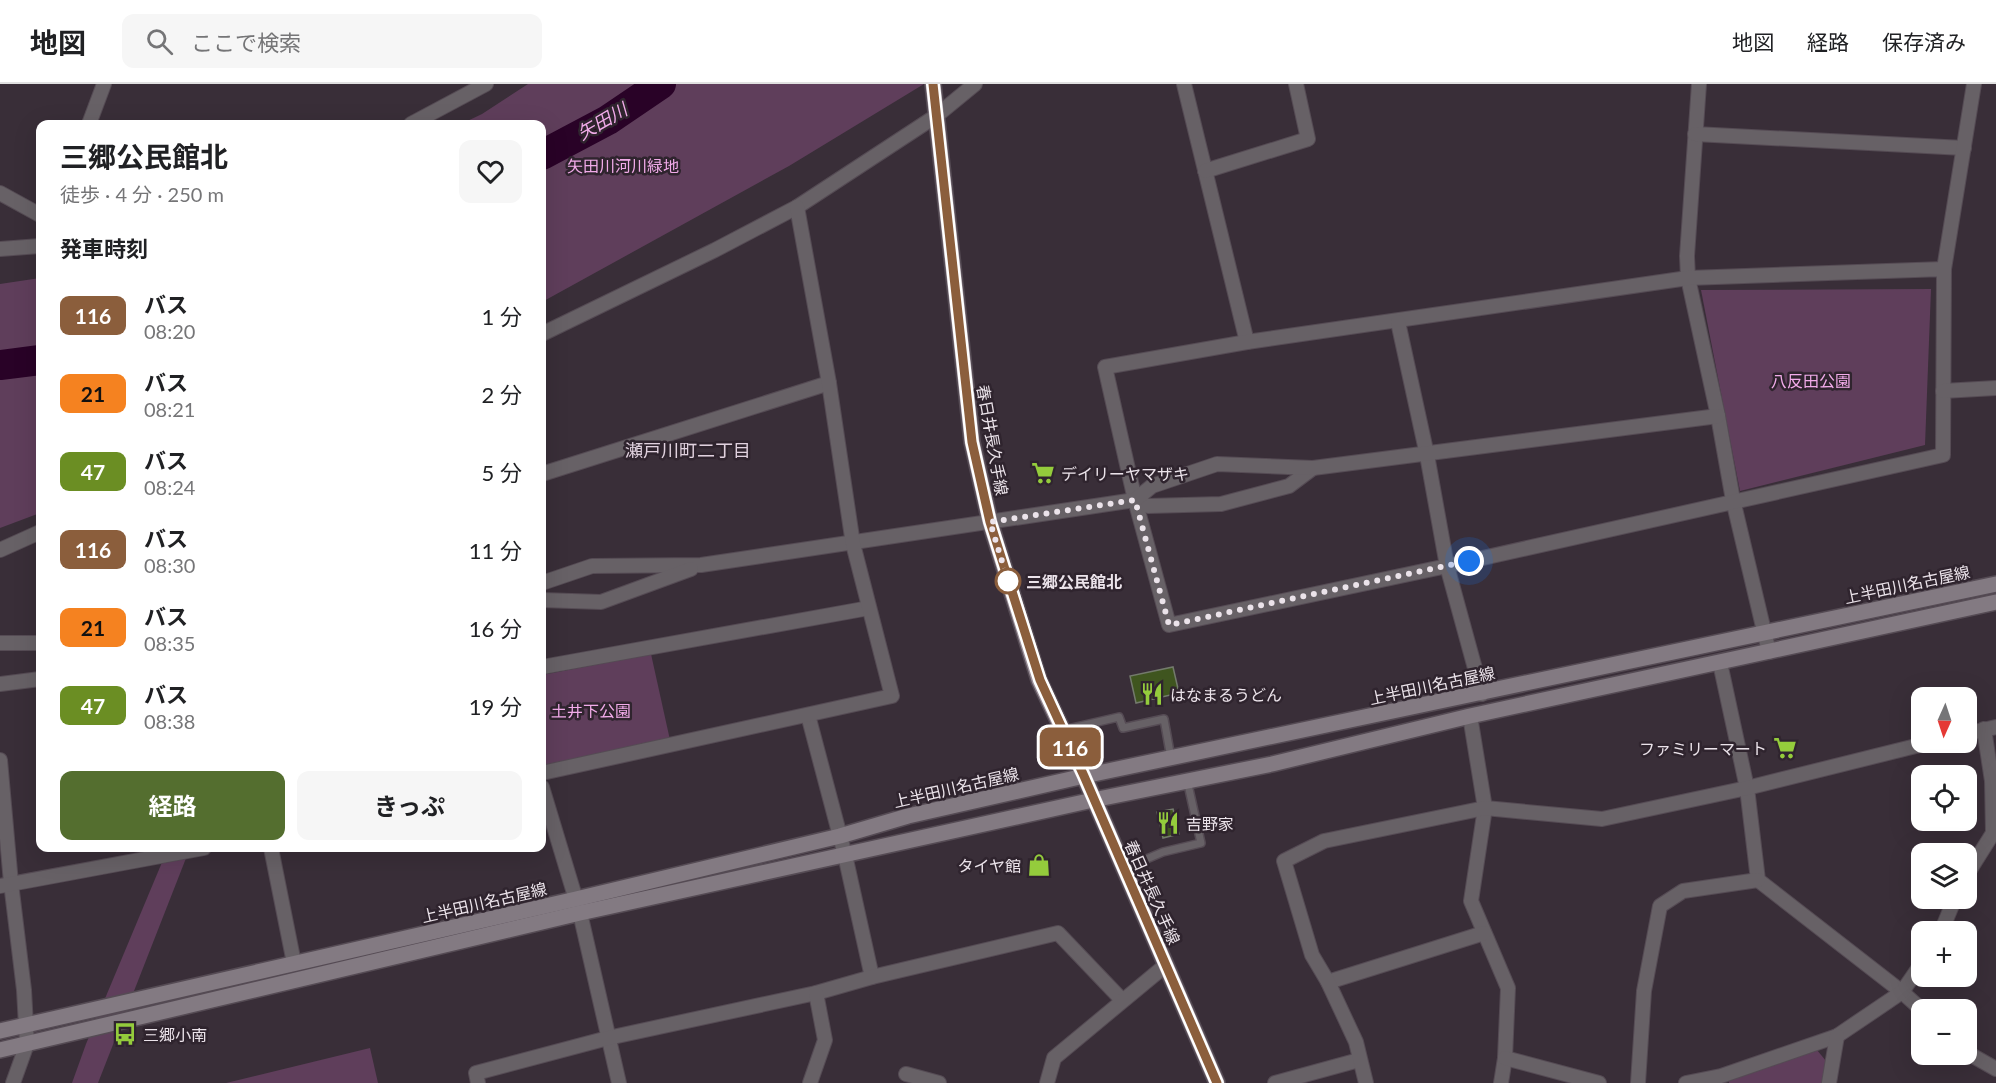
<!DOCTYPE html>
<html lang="ja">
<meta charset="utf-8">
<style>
:root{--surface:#fff;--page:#f6f6f6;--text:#202124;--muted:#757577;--line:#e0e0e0;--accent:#546e2f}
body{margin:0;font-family:Lato,"Noto Sans JP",sans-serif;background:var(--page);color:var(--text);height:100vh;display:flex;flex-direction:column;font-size:22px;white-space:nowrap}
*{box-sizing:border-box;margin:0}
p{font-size:20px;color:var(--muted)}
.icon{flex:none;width:33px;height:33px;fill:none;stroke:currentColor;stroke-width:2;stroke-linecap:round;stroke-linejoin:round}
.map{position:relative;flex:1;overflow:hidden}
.side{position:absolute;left:36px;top:36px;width:510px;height:732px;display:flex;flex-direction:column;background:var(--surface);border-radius:12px;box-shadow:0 6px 24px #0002}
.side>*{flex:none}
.badge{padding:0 12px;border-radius:9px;font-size:21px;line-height:39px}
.needle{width:39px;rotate:183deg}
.buttons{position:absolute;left:1911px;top:603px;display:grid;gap:12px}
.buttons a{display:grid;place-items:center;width:66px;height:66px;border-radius:12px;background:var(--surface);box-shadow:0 6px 24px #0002;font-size:30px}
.you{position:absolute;width:30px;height:30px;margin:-15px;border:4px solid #fff;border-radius:50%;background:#1a73e8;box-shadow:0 0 0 9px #1a73e833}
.map>.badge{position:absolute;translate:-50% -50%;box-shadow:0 0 0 3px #fff}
h2{padding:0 24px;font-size:22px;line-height:54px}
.round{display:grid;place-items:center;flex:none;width:63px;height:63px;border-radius:12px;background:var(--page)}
.head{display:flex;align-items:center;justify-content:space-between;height:102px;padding:0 24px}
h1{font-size:28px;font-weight:700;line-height:45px}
.button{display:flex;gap:12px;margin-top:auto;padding:12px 24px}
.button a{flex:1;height:69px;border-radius:12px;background:var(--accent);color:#fff;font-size:24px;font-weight:700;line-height:69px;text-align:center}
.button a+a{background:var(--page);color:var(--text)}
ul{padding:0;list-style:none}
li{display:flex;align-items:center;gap:18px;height:78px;padding:0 24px}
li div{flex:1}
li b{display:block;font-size:22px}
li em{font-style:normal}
li .badge{min-width:66px;font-weight:700;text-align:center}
header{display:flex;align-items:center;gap:36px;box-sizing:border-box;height:84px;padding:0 30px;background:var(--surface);border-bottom:2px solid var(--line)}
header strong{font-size:28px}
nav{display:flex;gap:33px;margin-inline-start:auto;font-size:21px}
.search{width:420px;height:54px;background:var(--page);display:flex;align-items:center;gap:15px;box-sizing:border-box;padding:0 21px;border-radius:12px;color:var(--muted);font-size:22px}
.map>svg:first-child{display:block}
.green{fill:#5f3e5b}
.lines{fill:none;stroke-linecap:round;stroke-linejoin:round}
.river{stroke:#290227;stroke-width:30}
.building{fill:#3f551f;stroke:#737a6c;stroke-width:1.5}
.service-casing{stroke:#554b54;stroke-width:10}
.minor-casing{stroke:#554b54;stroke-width:16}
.secondary-casing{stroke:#554b54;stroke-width:18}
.primary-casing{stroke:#554b54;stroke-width:18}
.service{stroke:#676166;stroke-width:7}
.minor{stroke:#676166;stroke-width:14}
.secondary{stroke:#837a82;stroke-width:15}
.primary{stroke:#9a8e98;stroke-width:15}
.line-casing{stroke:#fff;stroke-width:14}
.line{stroke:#8b5e3c;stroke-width:9}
.walk{stroke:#ebe3ea;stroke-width:6;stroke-dasharray:0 10.8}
.stop-dot{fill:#fff;stroke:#8b5e3c;stroke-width:3}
.labels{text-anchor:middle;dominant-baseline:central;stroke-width:5;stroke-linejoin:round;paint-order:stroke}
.park-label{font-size:16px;fill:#f1abe9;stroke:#2f242e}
.street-label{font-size:16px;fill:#ebe3ea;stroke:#2f242e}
.poi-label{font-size:16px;fill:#ebe3ea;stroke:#2f242e;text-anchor:start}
.stop-label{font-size:16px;font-weight:bold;fill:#ebe3ea;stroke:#2f242e;text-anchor:start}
.water-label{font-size:18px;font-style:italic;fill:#f2acea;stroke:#2f242e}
.neighbourhood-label{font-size:18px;fill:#e0d1de;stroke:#2f242e}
</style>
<header>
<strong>地図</strong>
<div class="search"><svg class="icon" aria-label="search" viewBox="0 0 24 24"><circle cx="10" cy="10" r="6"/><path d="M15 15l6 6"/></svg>ここで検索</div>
<nav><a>地図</a><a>経路</a><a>保存済み</a></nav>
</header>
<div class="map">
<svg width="1996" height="999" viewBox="0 0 1996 999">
<rect width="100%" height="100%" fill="#392e38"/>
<g class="green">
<polygon points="528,0 924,0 789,82 542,218 542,40 461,40 482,30"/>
<polygon points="40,194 40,429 0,444 0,200"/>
<polygon points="1931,205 1925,361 1740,407 1701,206"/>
<polygon points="651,570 670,656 543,681 542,674 542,591"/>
<polygon points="168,764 190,764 98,999 72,999 86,960"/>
<polygon points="370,964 378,999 226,999"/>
<polygon points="1817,966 1826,977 1822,999 1729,999 1729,996"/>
</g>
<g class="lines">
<g class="river">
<polyline points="542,71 608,36 661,0"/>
<polyline points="0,281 40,276"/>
</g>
</g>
<g class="building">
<polygon points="1173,583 1179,609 1136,619 1130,592"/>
<polygon points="1173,725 1179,750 1163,754 1157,728"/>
</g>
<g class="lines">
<g class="service-casing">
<g id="service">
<polyline points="1063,646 1119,633 1123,644 1164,635 1171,674"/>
<polyline points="1123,785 1163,768 1201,759 1187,696"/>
</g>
</g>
<g class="minor-casing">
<g id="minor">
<polyline points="1184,0 1247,258"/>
<polyline points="1699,0 1687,172 1688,194 1718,332 1733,416 1769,568"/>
<polyline points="89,40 104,0"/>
<polyline points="411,40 486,0"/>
<polyline points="1695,50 1964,64"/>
<polyline points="1205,87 1308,55 1296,0"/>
<polyline points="0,109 40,131"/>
<polyline points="0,165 40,162"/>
<polyline points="1944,185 1688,194 1247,258 1105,283 1135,416 1169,541 1447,482 1943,371 1944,185 1974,0"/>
<polyline points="1398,238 1427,371 1447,482 1482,610"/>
<polyline points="542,250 715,166 797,123 936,32 975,0"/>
<polyline points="1943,307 1996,304"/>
<polyline points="542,390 829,299"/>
<polyline points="1135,416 1148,422 1221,420 1289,402 1313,384"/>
<polyline points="0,466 40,448"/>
<polyline points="542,499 592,482 701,481 1135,416 1152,402 1217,380 1313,384 1718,332"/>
<polyline points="542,516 601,518 691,485"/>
<polyline points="0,559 40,559"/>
<polyline points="1720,579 1747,704 1758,796 1902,908 1922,926"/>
<polyline points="542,583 869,524"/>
<polyline points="0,600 40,595"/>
<polyline points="808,631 845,771 872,893"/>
<polyline points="1470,632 1485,724 1471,817 1508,904 1505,974 1501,999"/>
<polyline points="1966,650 1996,643"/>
<polyline points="0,676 11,799 24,906 27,960 13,999"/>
<polyline points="542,689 892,612 853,460 829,299 797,123"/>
<polyline points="542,703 580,829 619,999"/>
<polyline points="271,764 294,879"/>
<polyline points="1966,792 1993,749 1992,697 1984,645"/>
<polyline points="0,802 204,764"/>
<polyline points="1941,848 1955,814"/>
<polyline points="1328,898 1484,849"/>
<polyline points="1966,968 1996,985"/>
<polyline points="1505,974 1599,999"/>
<polyline points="906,990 939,999"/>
<polyline points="478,999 476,989 608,954 816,909 872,893 1058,849 1122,916"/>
<polyline points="810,999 825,956 816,909"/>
<polyline points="1047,999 1054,974 1166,881"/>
<polyline points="1275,999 1359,976"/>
<polyline points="1366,999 1356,958 1328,898 1312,871 1284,777 1324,757 1485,724 1602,735 1747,704 1932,658"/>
<polyline points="1638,999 1644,907 1660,822 1683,807 1758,796"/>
<polyline points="1686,999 1721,992 1837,952 1902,908 1922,879"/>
<polyline points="1829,999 1837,952"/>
</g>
</g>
<g class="secondary-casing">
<g id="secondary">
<polyline points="0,947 576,815 840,752 908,732 1084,692 1996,500"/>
<polyline points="0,966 580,829 1093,716 1272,680 1470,632 1996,518"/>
</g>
</g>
<g class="primary-casing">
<polyline id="primary" points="933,0 972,358 990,438 1039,596 1084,692 1217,999"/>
</g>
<use href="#service" class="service"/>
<use href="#minor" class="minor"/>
<use href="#secondary" class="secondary"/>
<use href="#primary" class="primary"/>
</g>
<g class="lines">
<g class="line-casing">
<polyline id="line" points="933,0 972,358 990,438 1040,596 1084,692 1217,999"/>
</g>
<use href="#line" class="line"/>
<polyline class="walk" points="1008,497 990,438 1135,416 1169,541 1469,477"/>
</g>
<defs>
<g id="supermarket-bare" transform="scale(1.8)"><path d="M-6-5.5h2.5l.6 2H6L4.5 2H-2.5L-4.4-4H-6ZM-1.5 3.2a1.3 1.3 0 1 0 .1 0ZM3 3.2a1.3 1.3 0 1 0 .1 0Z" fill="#94cc3c" stroke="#2f242e" stroke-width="2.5" paint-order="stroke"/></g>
<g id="restaurant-bare" transform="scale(1.8)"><path d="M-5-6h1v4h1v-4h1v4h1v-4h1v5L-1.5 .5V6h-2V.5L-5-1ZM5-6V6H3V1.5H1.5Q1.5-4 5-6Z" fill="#94cc3c" stroke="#2f242e" stroke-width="2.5" paint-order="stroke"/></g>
<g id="shop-bare" transform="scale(1.8)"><path d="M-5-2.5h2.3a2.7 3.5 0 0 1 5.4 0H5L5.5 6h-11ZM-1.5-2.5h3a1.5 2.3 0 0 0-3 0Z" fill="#94cc3c" stroke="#2f242e" stroke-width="2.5" paint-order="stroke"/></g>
<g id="bus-bare" transform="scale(1.8)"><path d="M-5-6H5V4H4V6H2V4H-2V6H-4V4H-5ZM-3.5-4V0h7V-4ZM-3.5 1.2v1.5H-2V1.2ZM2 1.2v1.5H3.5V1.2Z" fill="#94cc3c" stroke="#2f242e" stroke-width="2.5" paint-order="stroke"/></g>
</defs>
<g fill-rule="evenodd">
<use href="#supermarket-bare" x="1043" y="389"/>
<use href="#restaurant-bare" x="1152" y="610"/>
<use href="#supermarket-bare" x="1785" y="664"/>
<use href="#restaurant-bare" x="1168" y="739"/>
<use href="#shop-bare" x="1039" y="781"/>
<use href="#bus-bare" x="125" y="950"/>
</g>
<circle class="stop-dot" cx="1008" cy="497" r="12"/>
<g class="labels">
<g class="park-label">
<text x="623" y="81">矢田川河川緑地</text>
<text x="1811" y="296">八反田公園</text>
<text x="591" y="626">土井下公園</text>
</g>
<g class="street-label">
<text transform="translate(993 356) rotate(80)">春日井長久手線</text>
<text transform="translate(1907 500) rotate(-12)">上半田川名古屋線</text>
<text transform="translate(1432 601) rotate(-12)">上半田川名古屋線</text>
<text transform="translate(956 703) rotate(-13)">上半田川名古屋線</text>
<text transform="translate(1153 808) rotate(66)">春日井長久手線</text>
<text transform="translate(484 818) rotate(-13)">上半田川名古屋線</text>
</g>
<g class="poi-label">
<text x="1061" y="389">デイリーヤマザキ</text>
<text x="1170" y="610">はなまるうどん</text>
<text x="1767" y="664" text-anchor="end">ファミリーマート</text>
<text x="1186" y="739">吉野家</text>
<text x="1021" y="781" text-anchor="end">タイヤ館</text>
<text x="143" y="950">三郷小南</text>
</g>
<g class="stop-label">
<text x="1026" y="497">三郷公民館北</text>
</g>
<g class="water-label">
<text transform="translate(602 37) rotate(-30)">矢田川</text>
</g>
<g class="neighbourhood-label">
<text x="688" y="366">瀬戸川町二丁目</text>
</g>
</g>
</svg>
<div class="buttons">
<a><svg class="needle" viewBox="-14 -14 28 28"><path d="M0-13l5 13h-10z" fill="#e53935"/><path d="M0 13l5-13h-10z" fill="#757577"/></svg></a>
<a><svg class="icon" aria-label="locate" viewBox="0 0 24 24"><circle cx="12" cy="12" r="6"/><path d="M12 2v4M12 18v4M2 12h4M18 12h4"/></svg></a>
<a><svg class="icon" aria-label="layers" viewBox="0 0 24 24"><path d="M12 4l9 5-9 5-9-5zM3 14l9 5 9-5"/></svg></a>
<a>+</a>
<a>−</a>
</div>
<div class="you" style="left:1469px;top:477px"></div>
<b class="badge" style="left:1070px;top:663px;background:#8b5e3c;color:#fff">116</b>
<section class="side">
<div class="head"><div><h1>三郷公民館北</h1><p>徒歩 · 4 分 · 250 m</p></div><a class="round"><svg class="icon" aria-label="heart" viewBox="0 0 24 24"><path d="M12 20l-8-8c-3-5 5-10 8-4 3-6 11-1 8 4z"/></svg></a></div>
<h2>発車時刻</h2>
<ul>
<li><span class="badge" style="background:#8b5e3c;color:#fff">116</span><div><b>バス</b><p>08:20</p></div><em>1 分</em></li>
<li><span class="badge" style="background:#f58220;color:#111">21</span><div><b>バス</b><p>08:21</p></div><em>2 分</em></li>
<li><span class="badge" style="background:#6b8e23;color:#fff">47</span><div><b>バス</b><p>08:24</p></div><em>5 分</em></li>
<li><span class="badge" style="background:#8b5e3c;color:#fff">116</span><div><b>バス</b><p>08:30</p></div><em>11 分</em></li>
<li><span class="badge" style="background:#f58220;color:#111">21</span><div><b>バス</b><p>08:35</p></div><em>16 分</em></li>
<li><span class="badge" style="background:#6b8e23;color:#fff">47</span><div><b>バス</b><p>08:38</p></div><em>19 分</em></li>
</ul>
<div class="button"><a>経路</a><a>きっぷ</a></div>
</section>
</div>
